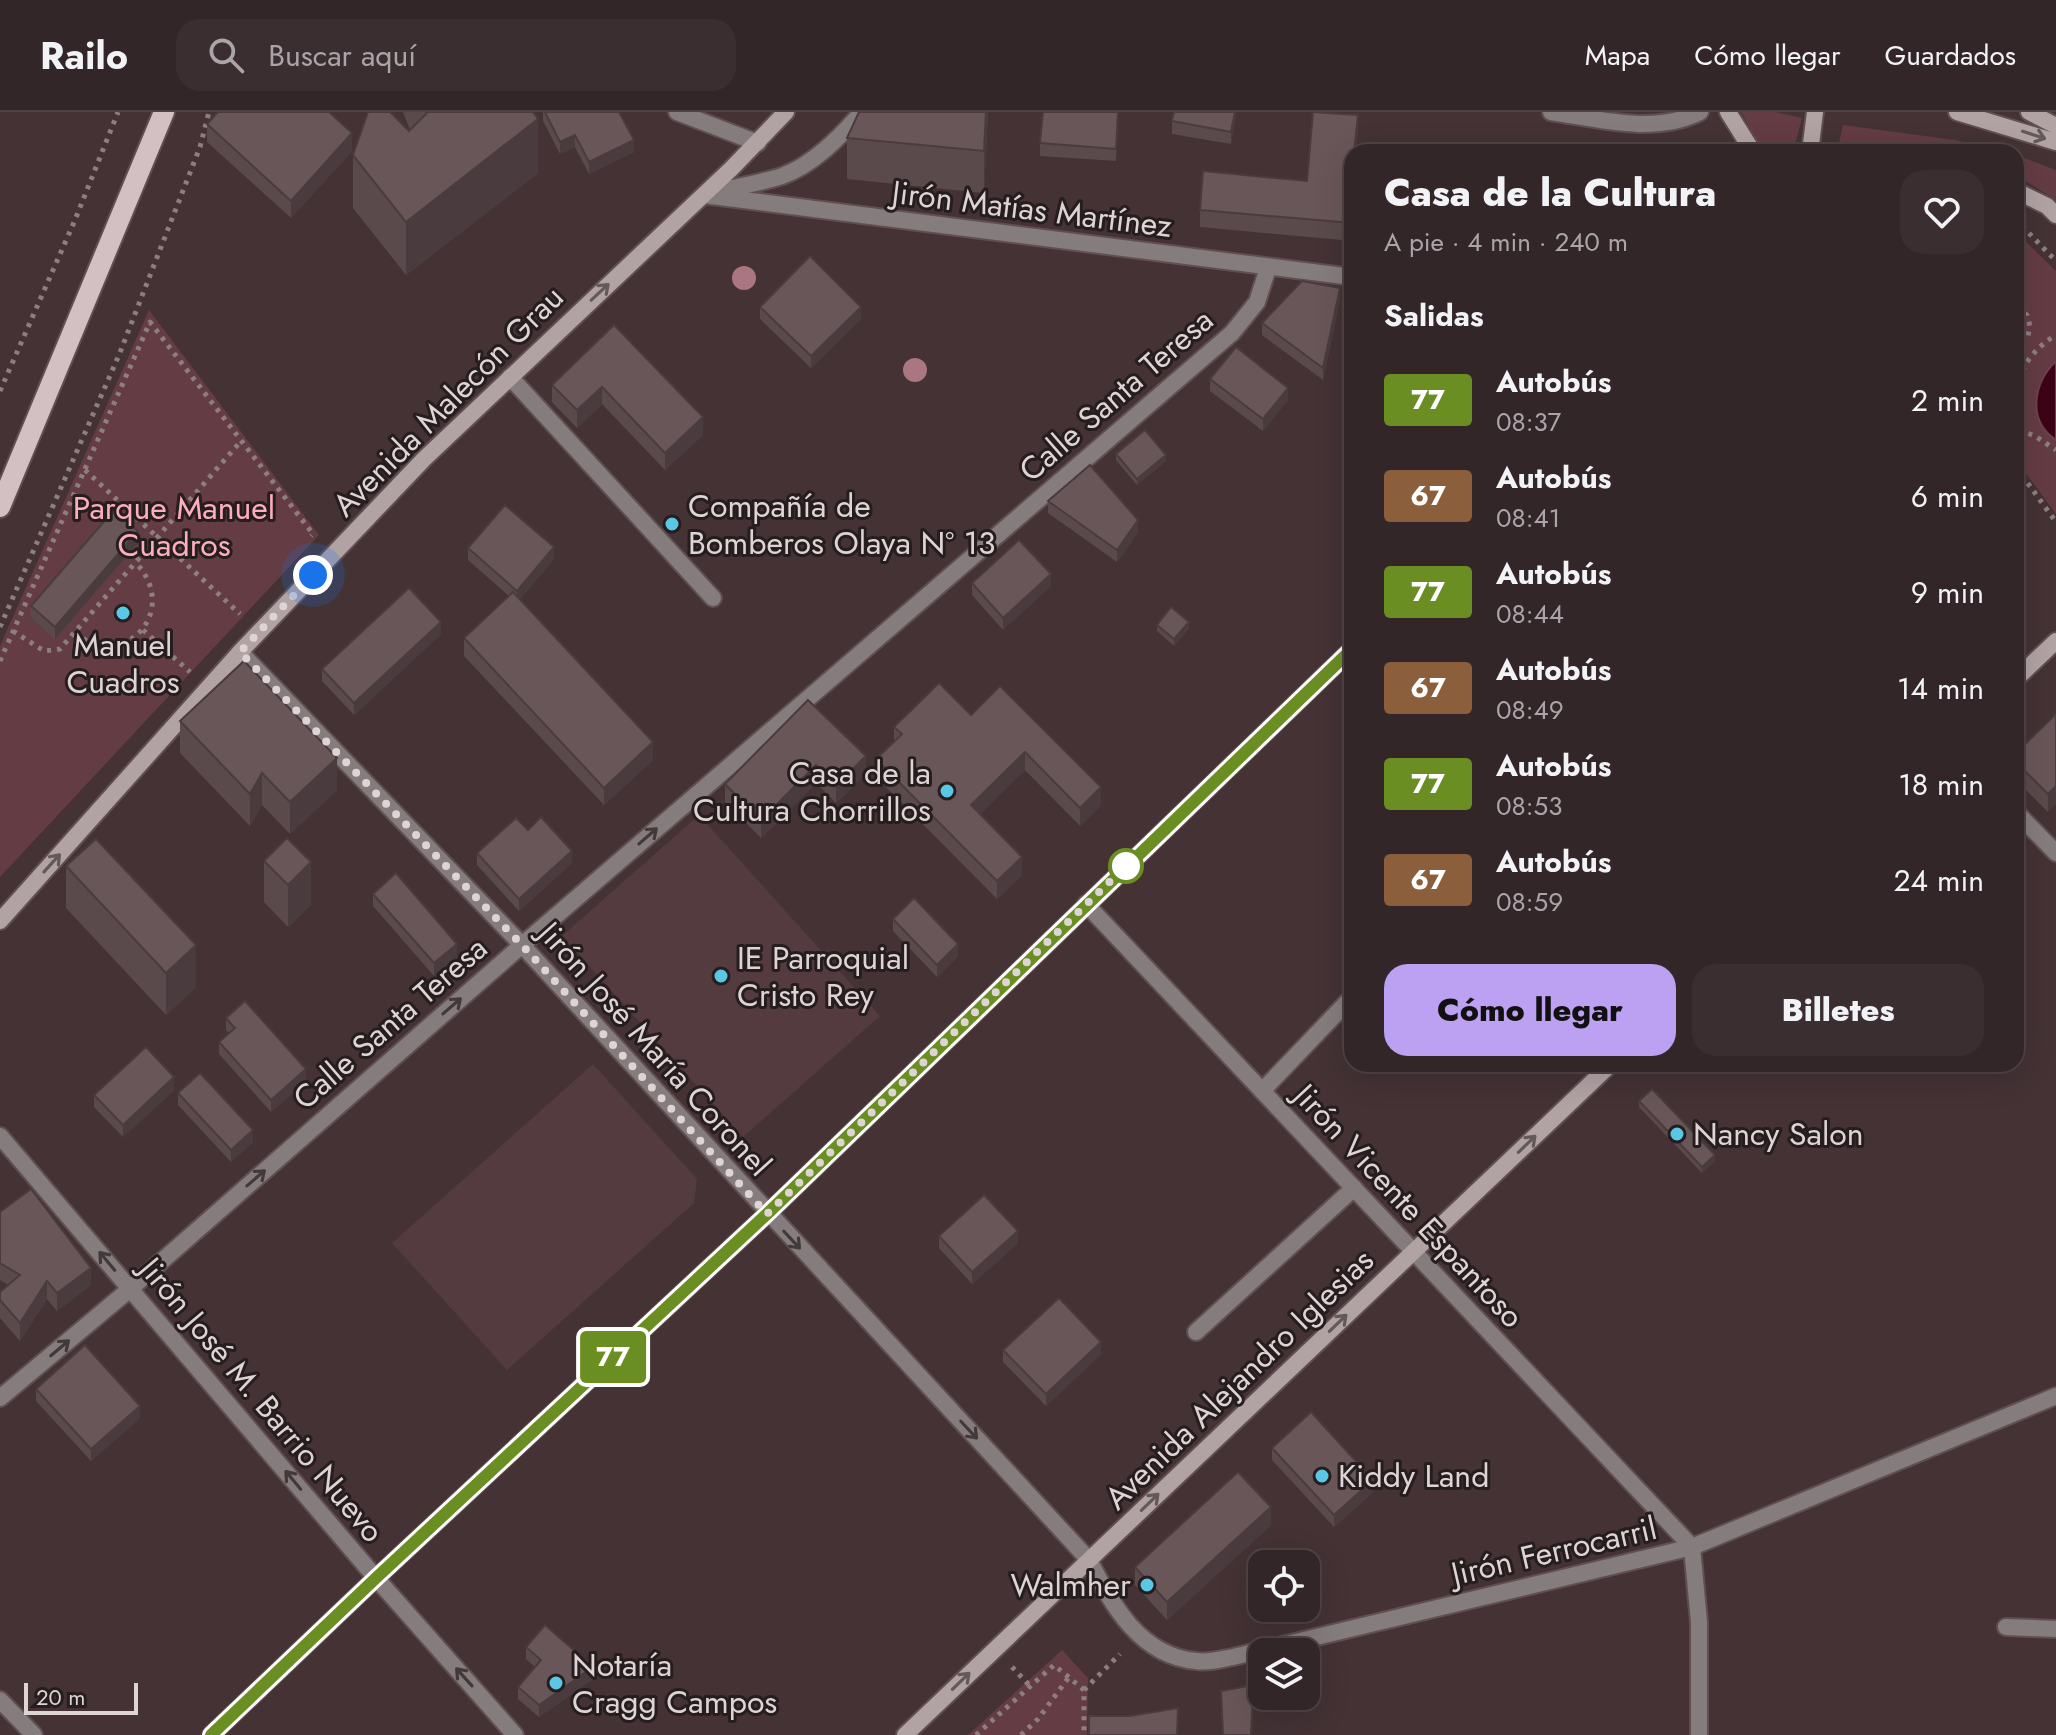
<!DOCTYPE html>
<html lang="es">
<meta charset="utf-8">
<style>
:root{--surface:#332628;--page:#3b2e30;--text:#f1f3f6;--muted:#a9a5a8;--line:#4e4345;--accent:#bca0f2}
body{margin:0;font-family:Jost,sans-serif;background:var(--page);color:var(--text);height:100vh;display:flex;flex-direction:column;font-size:30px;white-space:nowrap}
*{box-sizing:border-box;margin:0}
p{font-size:26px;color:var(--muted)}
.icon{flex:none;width:44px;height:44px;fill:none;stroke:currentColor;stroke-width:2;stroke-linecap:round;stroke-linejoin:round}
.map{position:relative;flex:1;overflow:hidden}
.details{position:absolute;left:1344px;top:32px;width:680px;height:928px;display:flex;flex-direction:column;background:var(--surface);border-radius:24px;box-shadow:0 8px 32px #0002,0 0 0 2px var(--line)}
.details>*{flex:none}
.badge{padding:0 16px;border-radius:6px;font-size:28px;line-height:52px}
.tools{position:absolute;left:1248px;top:1438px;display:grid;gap:16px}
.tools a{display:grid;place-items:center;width:72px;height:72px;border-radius:16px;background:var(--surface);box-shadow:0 8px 32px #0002,0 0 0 2px var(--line);font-size:40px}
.scale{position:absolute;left:24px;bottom:20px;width:114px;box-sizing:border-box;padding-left:8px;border:4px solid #ded3d5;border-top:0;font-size:22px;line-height:28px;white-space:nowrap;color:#ded3d5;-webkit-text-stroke:6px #251d1e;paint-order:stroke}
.you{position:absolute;width:40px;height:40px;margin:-20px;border:6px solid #fff;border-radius:50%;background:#1a73e8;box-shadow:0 0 0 12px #1a73e833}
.map>.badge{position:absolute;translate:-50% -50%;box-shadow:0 0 0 4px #fff}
h2{padding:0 40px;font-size:30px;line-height:72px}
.round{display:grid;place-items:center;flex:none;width:84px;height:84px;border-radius:24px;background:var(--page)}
.headline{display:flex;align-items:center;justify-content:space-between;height:136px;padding:0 40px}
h1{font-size:38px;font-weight:800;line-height:60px}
.action{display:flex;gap:16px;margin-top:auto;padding:16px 40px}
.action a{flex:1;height:92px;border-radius:24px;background:var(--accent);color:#111;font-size:32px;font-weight:800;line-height:92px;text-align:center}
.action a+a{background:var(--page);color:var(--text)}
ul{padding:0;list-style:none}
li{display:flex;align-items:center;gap:24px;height:96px;padding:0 40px}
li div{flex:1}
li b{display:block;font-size:30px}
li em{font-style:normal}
li .badge{min-width:88px;font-weight:700;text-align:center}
header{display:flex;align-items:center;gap:48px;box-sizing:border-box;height:112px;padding:0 40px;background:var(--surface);border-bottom:2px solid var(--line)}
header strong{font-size:38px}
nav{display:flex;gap:44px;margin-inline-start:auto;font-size:28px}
.search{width:560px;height:72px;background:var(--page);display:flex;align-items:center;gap:20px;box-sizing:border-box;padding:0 28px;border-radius:24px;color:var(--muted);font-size:30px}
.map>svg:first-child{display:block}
.built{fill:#543b3f}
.green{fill:#643c43}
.water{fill:#3d0316;stroke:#6d414f;stroke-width:2}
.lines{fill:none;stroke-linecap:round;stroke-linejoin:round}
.lane-casing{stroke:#604f52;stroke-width:20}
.street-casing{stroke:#604f52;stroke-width:20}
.secondary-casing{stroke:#604f52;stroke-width:20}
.primary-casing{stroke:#604f52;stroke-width:24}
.path{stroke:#8d7f81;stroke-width:5;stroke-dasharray:4 6;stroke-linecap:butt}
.lane{stroke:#857c7d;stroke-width:16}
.street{stroke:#857c7d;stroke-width:16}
.secondary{stroke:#b1a2a4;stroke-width:16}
.primary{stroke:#d3c0c2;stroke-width:20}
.tree{fill:#aa767f}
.wall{fill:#5a4a4c}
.shaded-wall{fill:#4a3c3e}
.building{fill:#695658;stroke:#4a3c3e;stroke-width:2}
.oneway{stroke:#64595a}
.oneway2{stroke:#423a3a}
.line-casing{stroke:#fff;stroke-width:18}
.line{stroke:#6b8e23;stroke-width:12}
.walk{stroke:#ded3d5;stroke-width:8;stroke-dasharray:0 14.4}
.poi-dot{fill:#5ac8e5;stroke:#251d1e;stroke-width:3}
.stop-dot{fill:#fff;stroke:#6b8e23;stroke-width:4}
.labels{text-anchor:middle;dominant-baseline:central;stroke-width:6;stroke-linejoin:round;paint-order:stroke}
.street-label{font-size:32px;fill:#ded3d5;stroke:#251d1e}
.poi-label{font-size:32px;fill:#ded3d5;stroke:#251d1e;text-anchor:start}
.park-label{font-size:32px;fill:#fdaebc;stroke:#251d1e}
</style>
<header>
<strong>Railo</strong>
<div class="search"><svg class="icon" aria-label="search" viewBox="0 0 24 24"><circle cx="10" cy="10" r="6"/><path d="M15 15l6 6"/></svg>Buscar aquí</div>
<nav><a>Mapa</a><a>Cómo llegar</a><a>Guardados</a></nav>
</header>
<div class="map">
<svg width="2056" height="1623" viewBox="0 0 2056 1623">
<rect width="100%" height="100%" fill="#443235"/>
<g class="built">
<polygon points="699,703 880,904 743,1025 562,824"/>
<polygon points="593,952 697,1067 694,1091 507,1258 392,1131"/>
</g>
<g class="green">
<polygon points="1741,0 1776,0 1802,6 1793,40 1763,40"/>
<polygon points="1843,13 1955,28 2004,40 1837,40"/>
<polygon points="2016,43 2056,58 2056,88 2016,63"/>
<polygon points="2016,120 2056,159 2056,402 2016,348"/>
<polygon points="149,198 319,423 0,765 0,534"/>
<polygon points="1062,1538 1088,1566 1087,1623 968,1623"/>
</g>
<path class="water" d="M2056 249V328C2026 308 2034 270 2056 249Z"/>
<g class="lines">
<g class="lane-casing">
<g id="lane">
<polyline points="510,265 713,486"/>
<polyline points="2016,700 2056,741"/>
<polyline points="1262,979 1352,885"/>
<polyline points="1196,1220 1354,1076"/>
</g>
</g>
<g class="street-casing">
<g id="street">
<polyline points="677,0 758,31"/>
<path d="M1551 0C1598 7 1655 23 1700 0"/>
<path d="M714 80C736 75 760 71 782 64 813 53 841 24 862 0"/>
<polyline points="704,83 1352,165"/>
<path d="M240 540 522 833 1089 1448C1112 1493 1140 1544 1196 1549 1208 1551 1222 1547 1233 1545L1692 1435 2056 1284"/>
<polyline points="1086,792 1692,1435 1699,1510 1699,1623"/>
<polyline points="0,1024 376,1466 515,1623"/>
<polyline points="0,1286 130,1177 522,833 1232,221 1257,190 1268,156"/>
<polyline points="2006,1515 2056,1517"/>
<polyline points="0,1588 34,1623"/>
</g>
</g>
<g class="secondary-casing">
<g id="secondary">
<polyline points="1728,0 1753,40"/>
<polyline points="1957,0 2056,30"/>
<polyline points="2029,0 2056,14"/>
<polyline points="1810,40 1815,0"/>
<polyline points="2016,79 2047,94 2056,103"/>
<polyline points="2016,567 2056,529"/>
<polyline points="0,809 240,540 424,347 731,57 786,0"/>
<polyline points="211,1623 376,1466 767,1102 1352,537"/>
<polyline points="905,1623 1611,952"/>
</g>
</g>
<g class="primary-casing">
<polyline id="primary" points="0,395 164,0"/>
</g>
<g class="path">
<polyline points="2022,114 2056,149"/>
<polyline points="2016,196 2027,203 2030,214 2028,224 2016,234"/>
<polyline points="0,279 75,108 118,0"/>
<path d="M2019 318C2015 275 2016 248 2056 223"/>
<polyline points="2019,318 2035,324 2056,338"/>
<polyline points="2016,355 2056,410"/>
<polyline points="85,358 240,502"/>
<polyline points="0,515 119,243 200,35 209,0"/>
<polyline points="143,518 190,560"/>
<polyline points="13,519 44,539 60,537 241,329"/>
<path d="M75 521C124 561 182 498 135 450"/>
<polyline points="0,549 150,210 313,422 311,424"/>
<polyline points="1012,1555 1030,1574"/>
<polyline points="1084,1578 1120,1542"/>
<polyline points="976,1623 1054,1553 1084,1578 1084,1623"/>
<polyline points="1021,1623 1038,1607 1069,1565"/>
</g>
<use href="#lane" class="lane"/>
<use href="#street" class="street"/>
<use href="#secondary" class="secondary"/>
<use href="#primary" class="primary"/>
</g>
<g class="tree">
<circle cx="744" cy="166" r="12"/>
<circle cx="915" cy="258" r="12"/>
</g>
<g class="wall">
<polygon points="403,0 533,0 538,61 406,163 353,96 353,43 409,19 410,18"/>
<polygon points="543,0 619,0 634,40 589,62 575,35 560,42 543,9"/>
<polygon points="988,0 984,81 847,67 847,26"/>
<polygon points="1236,0 1231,32 1172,22 1172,9"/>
<polygon points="1118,10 1116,49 1040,44 1040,31"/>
<polygon points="207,12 352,39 291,106 207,30"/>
<polygon points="1358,21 1352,40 1352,129 1200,115 1200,98 1307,69"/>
<polygon points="1340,188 1323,268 1262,223 1262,211"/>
<polygon points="760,195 861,207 811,256 760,207"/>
<polygon points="614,213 703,323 665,358 602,292 577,316 552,290 552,273"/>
<polygon points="1210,267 1288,288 1263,319 1210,279"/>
<polygon points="1116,342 1166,349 1137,373 1116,348"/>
<polygon points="1048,389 1138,420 1117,450 1048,401"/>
<polygon points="138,431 55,527 31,506 31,494"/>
<polygon points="468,436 554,447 520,487 653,648 604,693 464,544 464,526 509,484 468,448"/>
<polygon points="972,471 1051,474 1003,518 972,483"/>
<polygon points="1157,513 1189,516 1174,534 1157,519"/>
<polygon points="441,522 354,603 322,569 322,557"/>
<polygon points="808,588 866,661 836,691 816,671 761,726 725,690 725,672"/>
<polygon points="2056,602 2048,700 2016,668 2016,641"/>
<polygon points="971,603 1101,693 1080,714 1025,658 980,702 1022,763 997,787 876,665 876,647 894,629 894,615"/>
<polygon points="180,609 337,678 290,722 262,693 250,714 180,641"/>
<polygon points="528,718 572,751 519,799 477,753 477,741"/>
<polygon points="264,749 311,792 288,815 264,790"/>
<polygon points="66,754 196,875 166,903 66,796"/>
<polygon points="373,782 457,844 434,864 373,794"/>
<polygon points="893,807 958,844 937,865 893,819"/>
<polygon points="226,906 306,969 271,1000 219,942 219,930 229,921 226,918"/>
<polygon points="174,978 123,1025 94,995 94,983"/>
<polygon points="178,981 253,1030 231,1050 178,993"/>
<polygon points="1639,989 1715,1049 1702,1061 1639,995"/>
<polygon points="0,1100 91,1173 57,1199 47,1187 20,1229 0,1206 0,1180 8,1173 0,1168"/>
<polygon points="939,1124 1018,1131 972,1172 939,1136"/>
<polygon points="1003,1238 1101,1242 1046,1294 1003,1250"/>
<polygon points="36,1277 140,1306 91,1349 36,1289"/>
<polygon points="1272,1336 1373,1380 1334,1415 1272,1348"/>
<polygon points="1271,1413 1167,1508 1135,1473 1135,1455"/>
<polygon points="526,1535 593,1567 539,1605 518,1587 518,1575 535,1555 526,1547"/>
</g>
<g class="shaded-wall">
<polygon points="986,0 988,0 984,81 984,39"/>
<polygon points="1235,0 1236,0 1236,4 1231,32 1231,20"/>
<polygon points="1358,3 1358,21 1356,40 1354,40"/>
<polygon points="538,7 538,61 406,163 406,110"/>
<polygon points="352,21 352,39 291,106 291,89"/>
<polygon points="575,23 575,35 560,42 560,30"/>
<polygon points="634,28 634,40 589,62 589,50"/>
<polygon points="1340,176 1340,188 1323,268 1323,256"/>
<polygon points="861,195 861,207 811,256 811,244"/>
<polygon points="602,275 602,292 577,316 577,298"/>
<polygon points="1288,276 1288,288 1263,319 1263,307"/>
<polygon points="703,305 703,323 665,358 665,341"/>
<polygon points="1166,343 1166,349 1137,373 1137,367"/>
<polygon points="1138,408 1138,420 1117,450 1117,438"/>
<polygon points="138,419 138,431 55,527 55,515"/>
<polygon points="554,435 554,447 517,491 517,479"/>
<polygon points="1051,462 1051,474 1003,518 1003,506"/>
<polygon points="441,510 441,522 354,603 354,591"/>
<polygon points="1189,510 1189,516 1174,534 1174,527"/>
<polygon points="653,630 653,648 604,693 604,676"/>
<polygon points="1025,640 1025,658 971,711 971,693"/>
<polygon points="866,644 866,661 836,691 836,673"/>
<polygon points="337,646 337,678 290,722 290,690"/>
<polygon points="816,653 816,671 761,726 761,708"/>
<polygon points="262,661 262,693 250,714 250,682"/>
<polygon points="2056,674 2056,692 2048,700 2048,682"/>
<polygon points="1101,675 1101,693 1080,714 1080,696"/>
<polygon points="572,739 572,751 519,799 519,787"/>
<polygon points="1022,745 1022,763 997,787 997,769"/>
<polygon points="311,750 311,792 288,815 288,773"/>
<polygon points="457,832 457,844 434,864 434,851"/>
<polygon points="958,832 958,844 937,865 937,853"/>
<polygon points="196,833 196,875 166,903 166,861"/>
<polygon points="306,957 306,969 271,1000 271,988"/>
<polygon points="174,965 174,978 123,1025 123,1013"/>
<polygon points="253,1018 253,1030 231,1050 231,1038"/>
<polygon points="1715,1043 1715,1049 1702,1061 1702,1055"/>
<polygon points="1018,1119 1018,1131 972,1172 972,1160"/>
<polygon points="91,1156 91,1173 57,1199 57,1181"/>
<polygon points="47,1169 47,1187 20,1229 20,1211"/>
<polygon points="1101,1230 1101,1242 1046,1294 1046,1282"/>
<polygon points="140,1294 140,1306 91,1349 91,1337"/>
<polygon points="1373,1368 1373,1380 1334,1415 1334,1403"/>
<polygon points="1271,1395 1271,1413 1167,1508 1167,1490"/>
<polygon points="593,1555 593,1567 539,1605 539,1593"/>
</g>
<g class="building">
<polygon points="218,0 329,0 352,21 291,89 207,12"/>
<polygon points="368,0 390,0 409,19 427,1 426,0 533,0 538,7 406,110 353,43"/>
<polygon points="545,0 619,0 634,28 589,50 575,23 560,30"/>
<polygon points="859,0 986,0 984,39 847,26"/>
<polygon points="1043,0 1118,0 1116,37 1040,31"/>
<polygon points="1174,0 1235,0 1231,20 1172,9"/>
<polygon points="1313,0 1358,3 1354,40 1352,40 1352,111 1200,98 1203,59 1307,69"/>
<polygon points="810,144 861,195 811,244 760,195"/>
<polygon points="1302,169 1340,176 1323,256 1262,211"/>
<polygon points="614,213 703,305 665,341 602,275 577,298 552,273"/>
<polygon points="1236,235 1288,276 1263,307 1210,267"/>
<polygon points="1145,318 1166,343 1137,367 1116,342"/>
<polygon points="1090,353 1138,408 1117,438 1048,389"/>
<polygon points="505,393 554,435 517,479 468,436"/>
<polygon points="114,398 138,419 55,515 31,494"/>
<polygon points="1019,428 1051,462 1003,506 972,471"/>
<polygon points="409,476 441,510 354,591 322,557"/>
<polygon points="513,480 653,630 604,676 464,526"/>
<polygon points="1171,495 1189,510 1174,527 1157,513"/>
<polygon points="244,549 337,646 290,690 262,661 250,682 180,609"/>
<polygon points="939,571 971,603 1000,574 1101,675 1080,696 1025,640 971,693 1022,745 997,769 876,647 902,622 894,615"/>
<polygon points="808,588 866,644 836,673 816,653 761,708 725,672"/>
<polygon points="2056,602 2056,674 2048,682 2016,650 2016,641"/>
<polygon points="541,705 572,739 519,787 477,741 516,706 528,718"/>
<polygon points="287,726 311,750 288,773 264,749"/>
<polygon points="96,727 196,833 166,861 66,754"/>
<polygon points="396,761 457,832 434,851 373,782"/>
<polygon points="914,786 958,832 937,853 893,807"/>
<polygon points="245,889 306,957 271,988 219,930 235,916 226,906"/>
<polygon points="146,935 174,965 123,1013 94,983"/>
<polygon points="200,961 253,1018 231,1038 178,981"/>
<polygon points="1652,977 1715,1043 1702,1055 1639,989"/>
<polygon points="31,1077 91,1156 57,1181 47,1169 20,1211 0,1188 0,1180 20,1163 0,1151 0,1100"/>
<polygon points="984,1083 1018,1119 972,1160 939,1124"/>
<polygon points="1059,1186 1101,1230 1046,1282 1003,1238"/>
<polygon points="85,1233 140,1294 91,1337 36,1277"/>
<polygon points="1311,1300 1373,1368 1334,1403 1272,1336"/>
<polygon points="1238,1360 1271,1395 1167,1490 1135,1455"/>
<polygon points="545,1513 593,1555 539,1593 518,1575 541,1548 526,1535"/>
<polygon points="1253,1573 1251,1623 1223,1623 1221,1579"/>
<polygon points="1178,1596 1177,1623 1089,1623 1089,1604 1130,1604"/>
</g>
<defs><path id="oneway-shaft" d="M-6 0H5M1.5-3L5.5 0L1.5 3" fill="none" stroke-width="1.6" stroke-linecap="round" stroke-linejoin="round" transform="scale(2)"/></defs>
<g class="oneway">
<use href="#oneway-shaft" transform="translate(2034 23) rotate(18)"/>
<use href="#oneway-shaft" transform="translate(600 180) rotate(-43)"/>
<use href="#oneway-shaft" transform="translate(52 751) rotate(-48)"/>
<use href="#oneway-shaft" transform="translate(1527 1032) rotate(-44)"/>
<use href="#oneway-shaft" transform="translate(1338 1211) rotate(-44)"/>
<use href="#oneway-shaft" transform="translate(1150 1390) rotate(-44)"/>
<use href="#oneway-shaft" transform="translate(961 1569) rotate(-44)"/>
</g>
<g class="oneway2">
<use href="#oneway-shaft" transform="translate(648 724) rotate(-41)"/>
<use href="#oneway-shaft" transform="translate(452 894) rotate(-41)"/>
<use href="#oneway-shaft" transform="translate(256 1066) rotate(-41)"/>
<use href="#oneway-shaft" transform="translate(792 1128) rotate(47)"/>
<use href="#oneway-shaft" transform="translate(107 1149) rotate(-130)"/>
<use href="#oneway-shaft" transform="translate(60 1236) rotate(-40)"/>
<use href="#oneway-shaft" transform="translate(969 1318) rotate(47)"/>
<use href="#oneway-shaft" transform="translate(293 1368) rotate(-130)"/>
<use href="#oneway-shaft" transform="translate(464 1565) rotate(-132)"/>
</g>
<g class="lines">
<g class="line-casing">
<polyline id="line" points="211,1623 376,1466 767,1102 1352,537"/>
</g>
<use href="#line" class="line"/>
<polyline class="walk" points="313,463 240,540 522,833 767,1102 1130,750 1126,754"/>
</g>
<g class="poi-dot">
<circle cx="672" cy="412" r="8"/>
<circle cx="123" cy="501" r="8"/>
<circle cx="947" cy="679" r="8"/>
<circle cx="721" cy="864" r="8"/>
<circle cx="1677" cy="1022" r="8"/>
<circle cx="1322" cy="1364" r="8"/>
<circle cx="1147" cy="1473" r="8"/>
<circle cx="556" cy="1571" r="8"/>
</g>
<circle class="stop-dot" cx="1126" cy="754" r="16"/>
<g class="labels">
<g class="street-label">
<text transform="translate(1032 97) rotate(7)">Jirón Matías Martínez</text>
<text transform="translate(1116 283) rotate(-41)">Calle Santa Teresa</text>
<text transform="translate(448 289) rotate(-45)">Avenida Malecón Grau</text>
<text transform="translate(390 911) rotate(-41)">Calle Santa Teresa</text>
<text transform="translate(655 937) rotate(48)">Jirón José María Coronel</text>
<text transform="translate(1409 1094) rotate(47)">Jirón Vicente Espantoso</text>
<text transform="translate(1239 1267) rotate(-44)">Avenida Alejandro Iglesias</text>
<text transform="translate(262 1288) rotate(50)">Jirón José M. Barrio Nuevo</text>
<text transform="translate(1554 1439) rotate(-13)">Jirón Ferrocarril</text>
</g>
<g class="poi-label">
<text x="688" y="394">Compañía de<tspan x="688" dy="37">Bomberos Olaya Nº 13</tspan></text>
<text x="123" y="533" text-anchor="middle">Manuel<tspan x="123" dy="37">Cuadros</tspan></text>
<text x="931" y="661" text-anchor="end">Casa de la<tspan x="931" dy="37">Cultura Chorrillos</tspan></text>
<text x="737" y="846">IE Parroquial<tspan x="737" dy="37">Cristo Rey</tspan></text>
<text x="1693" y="1022">Nancy Salon</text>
<text x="1338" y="1364">Kiddy Land</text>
<text x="1131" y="1473" text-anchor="end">Walmher</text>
<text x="572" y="1553">Notaría<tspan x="572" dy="37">Cragg Campos</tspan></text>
</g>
<g class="park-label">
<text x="174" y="396">Parque Manuel<tspan x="174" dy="37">Cuadros</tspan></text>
</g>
</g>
</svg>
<div class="tools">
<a><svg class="icon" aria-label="locate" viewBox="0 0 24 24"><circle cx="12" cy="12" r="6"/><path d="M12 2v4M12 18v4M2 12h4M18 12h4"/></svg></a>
<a><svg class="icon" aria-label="layers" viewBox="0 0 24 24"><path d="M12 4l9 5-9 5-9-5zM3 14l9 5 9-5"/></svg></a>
</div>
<div class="scale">20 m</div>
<div class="you" style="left:313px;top:463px"></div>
<b class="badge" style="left:613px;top:1245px;background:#6b8e23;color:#fff">77</b>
<section class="details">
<div class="headline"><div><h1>Casa de la Cultura</h1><p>A pie · 4 min · 240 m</p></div><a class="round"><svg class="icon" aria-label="heart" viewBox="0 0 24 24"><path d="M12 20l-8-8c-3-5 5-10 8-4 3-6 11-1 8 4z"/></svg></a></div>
<h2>Salidas</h2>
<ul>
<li><span class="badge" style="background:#6b8e23;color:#fff">77</span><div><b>Autobús</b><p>08:37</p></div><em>2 min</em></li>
<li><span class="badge" style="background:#8b5e3c;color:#fff">67</span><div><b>Autobús</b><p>08:41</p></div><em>6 min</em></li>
<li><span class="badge" style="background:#6b8e23;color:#fff">77</span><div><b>Autobús</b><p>08:44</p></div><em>9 min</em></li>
<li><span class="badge" style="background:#8b5e3c;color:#fff">67</span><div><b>Autobús</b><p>08:49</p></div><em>14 min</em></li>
<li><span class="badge" style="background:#6b8e23;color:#fff">77</span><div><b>Autobús</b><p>08:53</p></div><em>18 min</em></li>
<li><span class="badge" style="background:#8b5e3c;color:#fff">67</span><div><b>Autobús</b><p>08:59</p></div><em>24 min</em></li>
</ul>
<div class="action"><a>Cómo llegar</a><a>Billetes</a></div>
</section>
</div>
